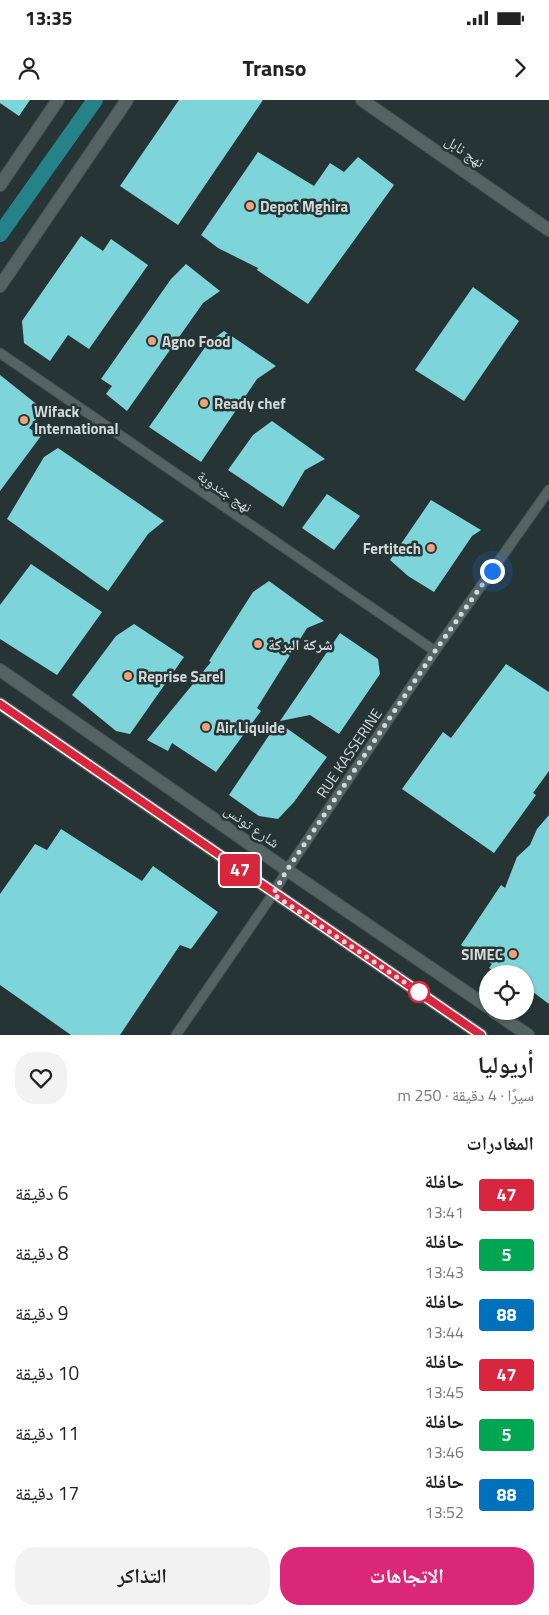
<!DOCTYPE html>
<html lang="ar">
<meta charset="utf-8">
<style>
:root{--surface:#fff;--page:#f2f2f2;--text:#222;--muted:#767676;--accent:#db2777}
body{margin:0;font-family:"Titillium Web","Noto Naskh Arabic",sans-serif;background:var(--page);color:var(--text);direction:rtl;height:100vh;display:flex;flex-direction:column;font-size:19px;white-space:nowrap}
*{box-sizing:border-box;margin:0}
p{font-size:16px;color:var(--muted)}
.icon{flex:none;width:28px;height:28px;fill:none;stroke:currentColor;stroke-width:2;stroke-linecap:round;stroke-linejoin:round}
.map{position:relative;height:935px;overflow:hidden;direction:ltr}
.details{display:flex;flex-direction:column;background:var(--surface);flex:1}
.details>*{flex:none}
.badge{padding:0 10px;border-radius:4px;font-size:18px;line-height:32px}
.buttons{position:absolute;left:479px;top:865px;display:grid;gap:10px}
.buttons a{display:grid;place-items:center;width:55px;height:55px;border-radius:50%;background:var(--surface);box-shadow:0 1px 4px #0004;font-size:25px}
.you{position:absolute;width:25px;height:25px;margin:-12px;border:4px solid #fff;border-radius:50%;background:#1a73e8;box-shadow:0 0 0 8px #1a73e833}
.map>.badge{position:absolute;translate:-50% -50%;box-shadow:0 0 0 2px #fff}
h2{padding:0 15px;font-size:19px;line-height:45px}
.round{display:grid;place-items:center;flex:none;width:52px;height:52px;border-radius:20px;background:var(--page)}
.head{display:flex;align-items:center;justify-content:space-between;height:85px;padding:0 15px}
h1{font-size:24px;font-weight:700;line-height:38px}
.action{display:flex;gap:10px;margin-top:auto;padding:10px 15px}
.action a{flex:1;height:58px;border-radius:20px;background:var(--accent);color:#fff;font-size:20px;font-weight:700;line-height:58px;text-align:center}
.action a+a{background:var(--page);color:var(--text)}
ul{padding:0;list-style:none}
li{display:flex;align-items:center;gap:15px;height:60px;padding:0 15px}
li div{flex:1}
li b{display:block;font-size:19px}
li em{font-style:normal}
li .badge{min-width:55px;font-weight:700;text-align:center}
.status{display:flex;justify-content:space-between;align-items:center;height:35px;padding:0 25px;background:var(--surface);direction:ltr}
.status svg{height:14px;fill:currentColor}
header{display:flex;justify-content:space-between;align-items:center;height:65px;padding:0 15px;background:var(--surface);font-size:22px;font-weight:700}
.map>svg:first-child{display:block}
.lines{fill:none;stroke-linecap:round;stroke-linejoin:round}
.canal{stroke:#258387;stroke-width:16}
.building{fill:#7ed5d9}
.service-casing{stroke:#455151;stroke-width:11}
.minor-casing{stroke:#455151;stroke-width:14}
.service{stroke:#556363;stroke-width:9}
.minor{stroke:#556363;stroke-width:12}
.line-casing{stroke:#fff;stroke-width:11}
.line{stroke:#d7263d;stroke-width:8}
.walk{stroke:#d1d9d9;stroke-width:5;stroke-dasharray:0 9}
.poi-dot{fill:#f0a279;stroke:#273435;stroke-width:2}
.stop-dot{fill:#fff;stroke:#d7263d;stroke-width:2.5}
.labels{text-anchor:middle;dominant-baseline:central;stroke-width:5;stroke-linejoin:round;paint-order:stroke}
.street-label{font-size:15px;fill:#d1d9d9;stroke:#273435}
.poi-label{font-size:15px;font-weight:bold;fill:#d1d9d9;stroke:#273435;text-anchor:start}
</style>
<div class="status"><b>13:35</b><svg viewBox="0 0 49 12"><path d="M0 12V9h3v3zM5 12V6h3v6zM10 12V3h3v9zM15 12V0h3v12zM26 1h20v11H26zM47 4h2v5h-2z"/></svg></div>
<header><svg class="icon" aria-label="forward" viewBox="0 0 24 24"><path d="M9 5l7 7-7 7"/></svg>Transo<svg class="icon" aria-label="person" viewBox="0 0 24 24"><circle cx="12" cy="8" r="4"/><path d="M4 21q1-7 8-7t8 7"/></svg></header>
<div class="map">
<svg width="549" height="935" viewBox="0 0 549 935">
<rect width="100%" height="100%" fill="#273435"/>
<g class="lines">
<polyline class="canal" points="0,134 95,0"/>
</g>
<g class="building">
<polygon points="0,0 30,0 19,16 0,3"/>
<polygon points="179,0 263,0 178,125 120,86"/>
<polygon points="258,52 314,86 330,63 344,72 358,57 394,85 308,204 257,170 258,168 218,148 201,135"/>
<polygon points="81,136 103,151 111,139 148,165 89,249 68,235 50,261 24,243 22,221"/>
<polygon points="186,164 220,191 203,203 127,311 106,294 112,286 101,279 171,179"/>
<polygon points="473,187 519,221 464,301 415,270"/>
<polygon points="224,231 276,266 257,279 201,362 149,327 208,243"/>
<polygon points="0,275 44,310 29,328 41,336 0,391"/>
<polygon points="272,321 325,359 305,370 283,407 228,370 253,335"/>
<polygon points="58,348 164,421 148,434 108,491 7,419 44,357"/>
<polygon points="327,394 360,416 334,450 302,428"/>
<polygon points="431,400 481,430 472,436 434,492 408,476 390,460"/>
<polygon points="31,464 102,512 57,575 0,539 0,505"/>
<polygon points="269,481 324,521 307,528 257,608 261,611 216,672 172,643 168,651 147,640 211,562 209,561 253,492"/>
<polygon points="134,524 184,557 130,634 116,631 72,595 116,536"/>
<polygon points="340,533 378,559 380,574 339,634 310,615 280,621"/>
<polygon points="506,564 549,592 549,671 533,693 536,695 494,753 402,689 443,632 451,638"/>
<polygon points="278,622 327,657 294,702 278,719 259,716 229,695"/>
<polygon points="549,715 549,904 525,886 525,874 498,874 489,868 492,864 461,845 501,785 505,788 517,757 530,745 537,729"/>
<polygon points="61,729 142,781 153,766 218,812 191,849 180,845 120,935 71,935 0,885 0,794 35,744 47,750"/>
</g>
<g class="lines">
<g class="service-casing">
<g id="service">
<polyline points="0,253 435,551"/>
<polyline points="176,935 273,794 287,770 435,551 549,390"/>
</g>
</g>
<g class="minor-casing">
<g id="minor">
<polyline points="362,0 549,130"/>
<polyline points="0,85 58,0"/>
<polyline points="0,186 127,0"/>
<polyline points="0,570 287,770 488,907"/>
<polyline points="0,604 481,935"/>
<polyline points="493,911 528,935"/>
</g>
</g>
<use href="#service" class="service"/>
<use href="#minor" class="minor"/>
</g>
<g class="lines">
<g class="line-casing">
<polyline id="line" points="0,604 481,935"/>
</g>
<use href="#line" class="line"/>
<polyline class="walk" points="419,892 273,794 287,770 435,551 492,471"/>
</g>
<g class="poi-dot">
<circle cx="250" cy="106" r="5"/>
<circle cx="152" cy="241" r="5"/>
<circle cx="204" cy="303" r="5"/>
<circle cx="24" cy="320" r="5"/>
<circle cx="431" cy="448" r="5"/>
<circle cx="258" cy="544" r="5"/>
<circle cx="128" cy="576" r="5"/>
<circle cx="206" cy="627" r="5"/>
<circle cx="513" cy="854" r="5"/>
</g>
<circle class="stop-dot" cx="419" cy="892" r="10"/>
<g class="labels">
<g class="street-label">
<text transform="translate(465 51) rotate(35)">نهج نابل</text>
<text transform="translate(225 391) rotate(34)">نهج جندوبة</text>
<text transform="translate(349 653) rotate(-56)">RUE KASSERINE</text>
<text transform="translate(252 726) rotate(35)">شارع تونس</text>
</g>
<g class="poi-label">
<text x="260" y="106">Depot Mghira</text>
<text x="162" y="241">Agno Food</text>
<text x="214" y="303">Ready chef</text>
<text x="34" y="311">Wifack<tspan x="34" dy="17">International</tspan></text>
<text x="421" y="448" text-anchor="end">Fertitech</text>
<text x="268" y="544">شركة البركة</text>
<text x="138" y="576">Reprise Sarel</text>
<text x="216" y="627">Air Liquide</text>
<text x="503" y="854" text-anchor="end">SIMEC</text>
</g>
</g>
</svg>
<div class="buttons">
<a><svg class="icon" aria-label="locate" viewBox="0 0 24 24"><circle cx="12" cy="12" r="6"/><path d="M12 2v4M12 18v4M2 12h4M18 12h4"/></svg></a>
</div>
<div class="you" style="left:492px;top:471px"></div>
<b class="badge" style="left:240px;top:770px;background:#d7263d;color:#fff">47</b>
</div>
<section class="details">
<div class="head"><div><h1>أريوليا</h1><p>سيرًا · 4 دقيقة · 250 m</p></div><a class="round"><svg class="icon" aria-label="heart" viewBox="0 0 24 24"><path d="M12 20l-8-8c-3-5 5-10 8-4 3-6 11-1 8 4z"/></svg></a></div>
<h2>المغادرات</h2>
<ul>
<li><span class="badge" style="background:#d7263d;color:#fff">47</span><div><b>حافلة</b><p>13:41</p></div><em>6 دقيقة</em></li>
<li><span class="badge" style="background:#00a651;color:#fff">5</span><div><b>حافلة</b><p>13:43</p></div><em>8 دقيقة</em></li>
<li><span class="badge" style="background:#0072bc;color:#fff">88</span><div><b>حافلة</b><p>13:44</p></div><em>9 دقيقة</em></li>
<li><span class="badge" style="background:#d7263d;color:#fff">47</span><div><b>حافلة</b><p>13:45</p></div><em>10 دقيقة</em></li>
<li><span class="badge" style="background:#00a651;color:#fff">5</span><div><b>حافلة</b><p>13:46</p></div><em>11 دقيقة</em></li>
<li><span class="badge" style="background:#0072bc;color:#fff">88</span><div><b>حافلة</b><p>13:52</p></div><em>17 دقيقة</em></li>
</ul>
<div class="action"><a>الاتجاهات</a><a>التذاكر</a></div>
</section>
